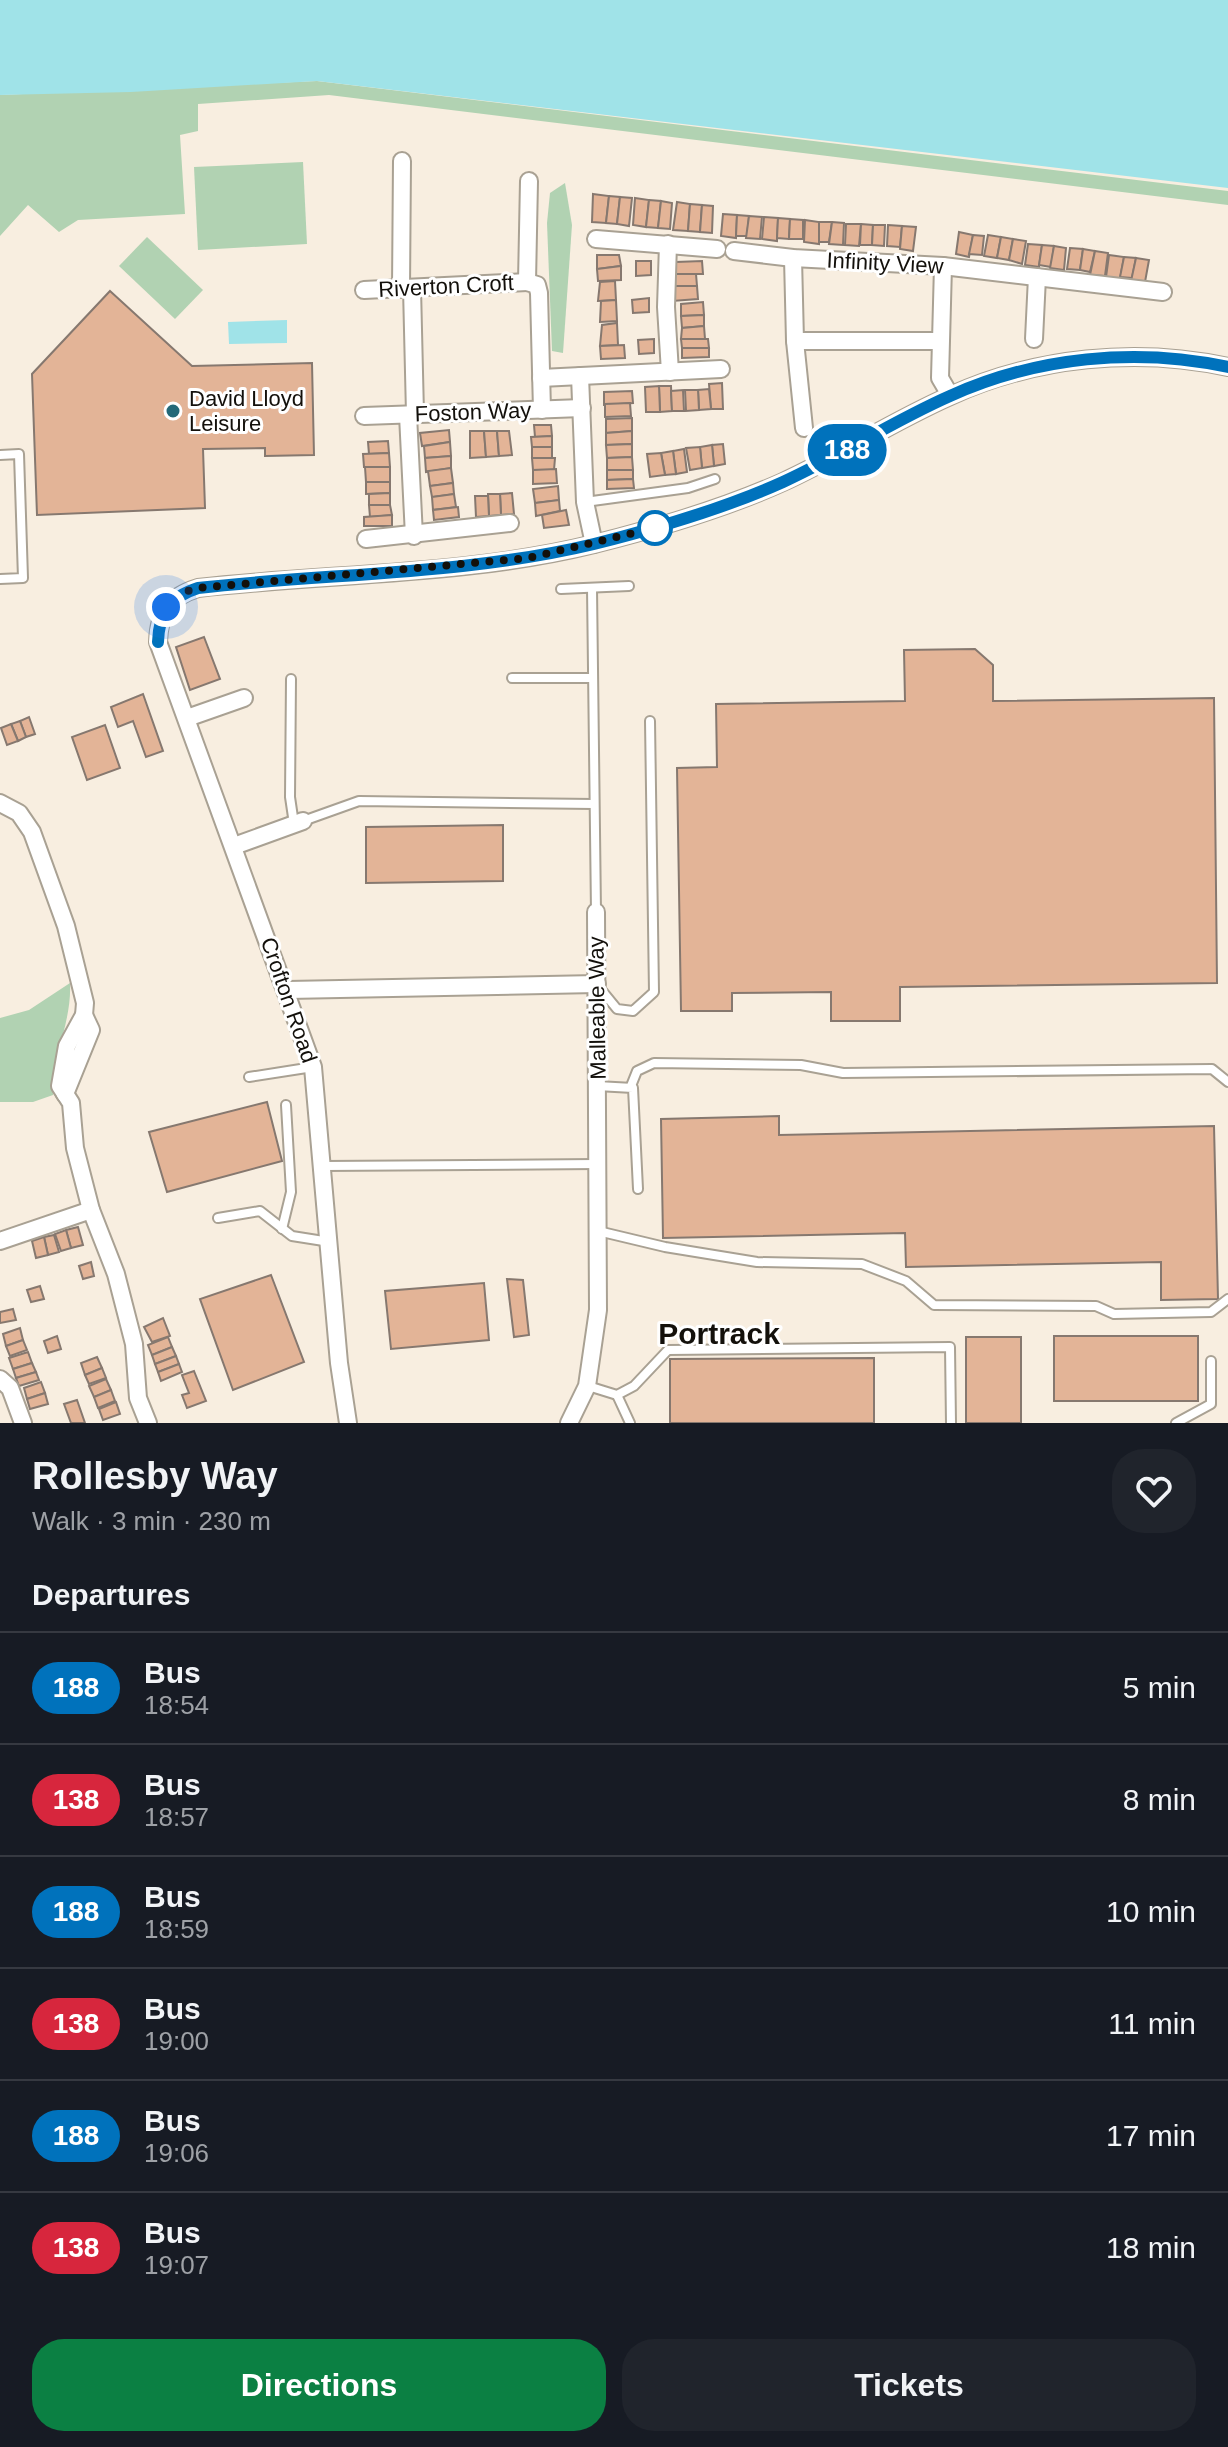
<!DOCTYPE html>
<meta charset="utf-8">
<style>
:root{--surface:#171b24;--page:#20242c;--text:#f1f3f6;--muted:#9ea1a6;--line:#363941;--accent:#0b8043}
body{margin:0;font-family:Arial,sans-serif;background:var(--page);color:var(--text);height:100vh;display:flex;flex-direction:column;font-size:30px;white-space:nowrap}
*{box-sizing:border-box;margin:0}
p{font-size:26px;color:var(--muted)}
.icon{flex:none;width:44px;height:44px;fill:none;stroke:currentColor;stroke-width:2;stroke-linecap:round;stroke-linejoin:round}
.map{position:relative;height:1423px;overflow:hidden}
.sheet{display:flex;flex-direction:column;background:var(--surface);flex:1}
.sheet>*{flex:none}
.badge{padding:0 16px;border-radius:26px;font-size:28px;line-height:52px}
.you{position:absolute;width:40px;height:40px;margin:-20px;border:6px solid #fff;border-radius:50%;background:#1a73e8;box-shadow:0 0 0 12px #1a73e833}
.map>.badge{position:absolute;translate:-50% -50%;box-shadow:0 0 0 4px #fff}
h2{padding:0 32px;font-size:30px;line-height:72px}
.round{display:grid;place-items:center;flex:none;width:84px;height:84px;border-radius:32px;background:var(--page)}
.head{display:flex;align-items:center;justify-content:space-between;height:136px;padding:0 32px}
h1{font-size:38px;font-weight:600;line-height:60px}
.button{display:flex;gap:16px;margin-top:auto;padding:16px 32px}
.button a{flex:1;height:92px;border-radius:32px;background:var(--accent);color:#fff;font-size:32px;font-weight:600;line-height:92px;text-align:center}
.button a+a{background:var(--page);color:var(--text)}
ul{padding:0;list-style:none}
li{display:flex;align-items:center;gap:24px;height:112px;padding:0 32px;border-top:2px solid var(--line)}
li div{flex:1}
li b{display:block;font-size:30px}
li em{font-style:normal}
li .badge{min-width:88px;font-weight:700;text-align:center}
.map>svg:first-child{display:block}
.green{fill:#b1d2b2}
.water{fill:#a0e3e8}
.building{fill:#e3b497;stroke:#86786f;stroke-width:2}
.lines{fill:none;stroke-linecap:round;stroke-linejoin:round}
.service-casing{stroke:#a9a193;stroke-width:12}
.minor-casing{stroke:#a9a193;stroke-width:20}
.service{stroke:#fff;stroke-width:8}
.minor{stroke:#fff;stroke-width:16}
.line-casing{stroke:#fff;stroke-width:18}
.line{stroke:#0072bc;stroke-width:12}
.walk{stroke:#13100b;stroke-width:8;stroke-dasharray:0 14.4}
.poi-dot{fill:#236878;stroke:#fff;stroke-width:3}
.stop-dot{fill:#fff;stroke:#0072bc;stroke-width:4}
.labels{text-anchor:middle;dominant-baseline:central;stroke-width:6;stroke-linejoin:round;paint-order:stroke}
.street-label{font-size:22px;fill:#13100b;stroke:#fff}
.poi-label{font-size:22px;fill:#13100b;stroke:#fff;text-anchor:start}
.district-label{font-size:30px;font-weight:bold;fill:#13100b;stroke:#fff}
</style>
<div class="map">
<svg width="1228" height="1423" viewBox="0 0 1228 1423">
<rect width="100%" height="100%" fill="#f8eee0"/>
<g class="green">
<polygon points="317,81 1228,191 1228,205 329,95 198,104 198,131 180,135 185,214 78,220 59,232 28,205 0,236 0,95"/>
<polygon points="303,162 307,244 198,250 194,167"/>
<polygon points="565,183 572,225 563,353 552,351 547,223 550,193"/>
<polygon points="147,237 203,290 175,319 119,266"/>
<path d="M70 983C72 1022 52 1056 53 1095L33 1102H0V1018L29 1010Z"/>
</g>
<g class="water">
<polygon points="0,0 1228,0 1228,188 317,81 131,92 0,95"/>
<polygon points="287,320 287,343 229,344 228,322"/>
</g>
<g class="building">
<polygon points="593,194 609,196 606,223 592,222"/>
<polygon points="609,196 620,197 617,224 606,223"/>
<polygon points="620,197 632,198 629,226 617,224"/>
<polygon points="635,198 649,200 646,227 633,225"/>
<polygon points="649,200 661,201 658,228 646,227"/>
<polygon points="661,201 672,203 670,229 658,228"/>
<polygon points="677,202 690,204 688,231 673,230"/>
<polygon points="690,204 702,205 700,232 688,231"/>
<polygon points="702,205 713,206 712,233 700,232"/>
<polygon points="723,214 737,215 736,238 721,236"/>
<polygon points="737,215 749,216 747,236 736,236"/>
<polygon points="749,216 762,217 760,239 746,238"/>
<polygon points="764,217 778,218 777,241 762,239"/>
<polygon points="778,218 790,219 789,239 777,238"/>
<polygon points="790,219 803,220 803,239 789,239"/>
<polygon points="805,220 819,222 819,244 804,242"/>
<polygon points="819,222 832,222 829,242 819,242"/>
<polygon points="832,222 844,223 843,245 829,244"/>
<polygon points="846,224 861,224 859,246 845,245"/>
<polygon points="861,224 873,225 872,245 860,245"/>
<polygon points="873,225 885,225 884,246 872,245"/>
<polygon points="888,225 902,226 900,247 887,246"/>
<polygon points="902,226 916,227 913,251 900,249"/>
<polygon points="959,232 973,235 969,257 956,254"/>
<polygon points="973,235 984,236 982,255 969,254"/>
<polygon points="988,235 1001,237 997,258 984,256"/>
<polygon points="1001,237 1013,239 1009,260 997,258"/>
<polygon points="1013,239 1026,241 1022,264 1009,260"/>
<polygon points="1028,244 1042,245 1039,267 1025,265"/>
<polygon points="1042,245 1054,246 1051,267 1039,265"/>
<polygon points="1054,246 1066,248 1064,270 1050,268"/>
<polygon points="1070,248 1083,249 1080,270 1067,269"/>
<polygon points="1083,249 1095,251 1090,272 1080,270"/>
<polygon points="1095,251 1108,253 1105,276 1090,275"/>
<polygon points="597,255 619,255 621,266 597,269"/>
<polygon points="1109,255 1124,257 1120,279 1106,277"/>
<polygon points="1124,257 1136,258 1132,278 1120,277"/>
<polygon points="1136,258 1149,260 1145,282 1131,281"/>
<polygon points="636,261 651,261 651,275 636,276"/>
<polygon points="702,261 703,274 676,274 676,262"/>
<polygon points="621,266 621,280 598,281 597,269"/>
<polygon points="671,274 696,274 697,286 672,286"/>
<polygon points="615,281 616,300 598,301 600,282"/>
<polygon points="672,286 697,286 698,299 672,301"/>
<polygon points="110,291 192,366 312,363 314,455 265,456 265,448 203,449 205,508 37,515 32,374"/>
<polygon points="649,298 649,312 633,313 632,300"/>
<polygon points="616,300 617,321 600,322 601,301"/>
<polygon points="703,302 704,315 681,316 681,304"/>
<polygon points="704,315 704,326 682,328 681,316"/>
<polygon points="617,323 618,345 600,346 602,325"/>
<polygon points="704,326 705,339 681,339 682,328"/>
<polygon points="654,339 654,353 639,354 638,340"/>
<polygon points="681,339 708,339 709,348 682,348"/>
<polygon points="624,345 625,358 601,359 600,346"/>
<polygon points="682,348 709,348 709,357 682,358"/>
<polygon points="722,383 723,409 711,409 709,384"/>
<polygon points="659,386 671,386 672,411 660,412"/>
<polygon points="659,386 660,412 646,412 645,387"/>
<polygon points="709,389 711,409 699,410 698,390"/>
<polygon points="683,390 684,411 672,411 671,391"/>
<polygon points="685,390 698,390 699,410 686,411"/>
<polygon points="632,391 633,403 604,405 604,392"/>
<polygon points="630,403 631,416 605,417 605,404"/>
<polygon points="632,418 632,431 606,433 606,419"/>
<polygon points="534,425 551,425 552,436 535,437"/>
<polygon points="449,430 450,442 422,446 420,433"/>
<polygon points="470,431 484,431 486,457 470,458"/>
<polygon points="484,431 497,431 499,456 486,457"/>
<polygon points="497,431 509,431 512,455 499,456"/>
<polygon points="632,431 632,444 606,445 606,433"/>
<polygon points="552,436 552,447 532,447 531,437"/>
<polygon points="388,441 389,453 369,454 368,442"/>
<polygon points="450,442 451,456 425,458 424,446"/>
<polygon points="632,444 632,457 607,458 606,445"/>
<polygon points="723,444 725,464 714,466 712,445"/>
<polygon points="712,445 714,466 702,468 700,447"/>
<rect x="532" y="447" width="20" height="11"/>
<polygon points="700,447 702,468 690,470 686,448"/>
<polygon points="684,449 687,472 676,474 673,451"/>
<polygon points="673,451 676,474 665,475 661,453"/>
<polygon points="389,453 390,467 364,467 363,454"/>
<polygon points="661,453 665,475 650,477 647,454"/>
<polygon points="451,456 451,468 426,472 425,458"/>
<polygon points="632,457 633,470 607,470 607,458"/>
<polygon points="532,458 555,458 554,470 533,470"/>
<polygon points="365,467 390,467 390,482 366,482"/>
<polygon points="451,468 453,483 430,486 428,471"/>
<polygon points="556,469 557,483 533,484 533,470"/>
<polygon points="607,470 633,470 633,479 607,480"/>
<polygon points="633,479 634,488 607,489 607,480"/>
<polygon points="366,482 390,482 390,493 366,494"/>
<polygon points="453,483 454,494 432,497 430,486"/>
<polygon points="558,486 559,500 535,503 533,489"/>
<polygon points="390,493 390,505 369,505 369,494"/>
<polygon points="512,493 514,514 501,515 500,494"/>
<polygon points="454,494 456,507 433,510 432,497"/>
<polygon points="488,494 500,494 501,515 489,516"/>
<polygon points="475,496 488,496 489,516 476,517"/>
<polygon points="559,500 560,511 536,516 535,503"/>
<polygon points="369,505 390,505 392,515 370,517"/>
<polygon points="458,507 459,517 434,520 433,510"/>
<polygon points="566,510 569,525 544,528 542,515"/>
<polygon points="392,515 392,526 364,526 364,517"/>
<polygon points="204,637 220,679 190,690 176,647"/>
<polygon points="975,649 993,665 993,701 1214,698 1217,983 900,987 900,1021 831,1021 831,992 732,993 732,1011 681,1011 677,768 717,767 716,704 905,701 904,650"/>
<polygon points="143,694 163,751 146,757 133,721 118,727 111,707"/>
<polygon points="29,717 35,734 26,737 20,721"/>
<polygon points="20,721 26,737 18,741 11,724"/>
<polygon points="11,724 18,741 7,745 1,728"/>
<polygon points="105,725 120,768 87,780 72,737"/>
<polygon points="503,825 503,881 366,883 366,827"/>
<polygon points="267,1102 282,1161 167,1192 149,1132"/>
<polygon points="779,1116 779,1135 1214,1126 1218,1299 1161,1300 1161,1262 906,1267 905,1233 663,1238 661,1119"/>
<polygon points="78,1227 83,1245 71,1248 66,1230"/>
<polygon points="66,1230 71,1248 61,1251 55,1234"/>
<polygon points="54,1235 59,1252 48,1255 44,1237"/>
<polygon points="44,1237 48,1255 36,1258 32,1241"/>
<polygon points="91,1262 94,1276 83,1279 79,1266"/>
<polygon points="271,1275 304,1362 233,1390 200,1299"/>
<polygon points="507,1279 523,1280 529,1335 514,1337"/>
<polygon points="484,1283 489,1340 391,1349 385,1291"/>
<polygon points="40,1286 44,1299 31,1302 27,1290"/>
<polygon points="13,1309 16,1320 0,1323 0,1312"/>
<polygon points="163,1318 170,1336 152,1342 144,1327"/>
<polygon points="20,1328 23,1340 6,1346 3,1334"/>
<polygon points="57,1336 61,1349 48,1353 44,1341"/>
<rect x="1054" y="1336" width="144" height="65"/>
<polygon points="168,1337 172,1347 152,1355 148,1345"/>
<rect x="966" y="1337" width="55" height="86"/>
<polygon points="23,1340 27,1350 10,1356 6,1346"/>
<polygon points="172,1347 176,1356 155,1364 152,1355"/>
<polygon points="28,1352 32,1363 13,1369 9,1358"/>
<polygon points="176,1356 179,1364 158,1372 155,1364"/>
<polygon points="97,1357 102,1368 85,1375 81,1363"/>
<polygon points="874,1358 874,1423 670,1423 670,1359"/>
<polygon points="32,1363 36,1372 16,1378 13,1369"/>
<polygon points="179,1364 182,1372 161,1381 158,1372"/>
<polygon points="102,1368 106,1378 89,1384 85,1375"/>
<polygon points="194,1371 206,1401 187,1408 182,1395 189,1393 182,1375"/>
<polygon points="36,1372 39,1380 19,1386 16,1378"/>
<polygon points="106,1379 111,1390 94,1397 89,1386"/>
<polygon points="41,1382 45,1393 27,1399 24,1388"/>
<polygon points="111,1390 115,1401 98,1408 94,1397"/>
<polygon points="45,1393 48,1404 30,1409 27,1399"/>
<polygon points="77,1400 85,1423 71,1423 64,1404"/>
<polygon points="116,1402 120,1414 103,1420 99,1409"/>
</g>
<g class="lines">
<g class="service-casing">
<g id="service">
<polyline points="0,455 19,454 23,578 0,579"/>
<polyline points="585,502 688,488 715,479"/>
<polyline points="592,588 596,912"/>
<polyline points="561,589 629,586"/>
<polyline points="512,678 593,678"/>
<polyline points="291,679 290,797 294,824"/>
<polyline points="303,821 359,801 594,804"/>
<polyline points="599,987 617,1009 633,1011 654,992 650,721"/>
<polyline points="249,1077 313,1067"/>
<polyline points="597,1086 633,1088 638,1189"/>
<polyline points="631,1086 637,1071 654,1063 801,1065 843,1073 1212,1069 1228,1082"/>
<polyline points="324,1166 597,1164"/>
<polyline points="218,1218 260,1211 292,1236 330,1242"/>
<polyline points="282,1229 291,1192 286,1105"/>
<polyline points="598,1231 665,1247 757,1262 862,1264 906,1281 934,1305 1096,1306 1114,1314 1211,1312 1228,1299"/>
<polyline points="588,1386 617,1395 634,1386 668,1350 950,1347 951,1423"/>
<polyline points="617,1395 630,1423"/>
<polyline points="1176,1423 1211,1404 1211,1361"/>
</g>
</g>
<g class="minor-casing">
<g id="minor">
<polyline points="529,181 527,282 537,285 539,293 542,410"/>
<polyline points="596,239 717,249"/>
<polyline points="668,244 666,307 670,372"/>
<polyline points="734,251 793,258 943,266 1163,292"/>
<polyline points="793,258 795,341 804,428"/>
<polyline points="943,266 940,378 950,395"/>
<polyline points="412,288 415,414"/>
<polyline points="401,289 402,161"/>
<polyline points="364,290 527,282"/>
<polyline points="1034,339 1037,277"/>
<polyline points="795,341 939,341"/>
<polyline points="580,376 585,502 594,544"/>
<polyline points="541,378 721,369"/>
<polyline points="408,415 414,536"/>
<polyline points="364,416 582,408"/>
<polyline points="366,539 510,523"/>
<polyline points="187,718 244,698"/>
<polyline points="0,803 19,813 32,832 66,926 85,1003 84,1015 67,1046 60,1086 71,1103 75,1148 91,1210 116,1274 134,1344 138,1398 148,1423"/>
<polyline points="234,846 303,821"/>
<polyline points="288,990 597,984"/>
<polyline points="65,1094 91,1030 84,1015"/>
<polyline points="0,1241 91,1210"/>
<polyline points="0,1379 10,1388 23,1423"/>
<path d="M348 1423 339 1363 313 1067 158 642C159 612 169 597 198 588 329 573 465 576 594 544 658 528 723 509 783 482 840 456 893 421 950 396 1035 357 1137 347 1228 367"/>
<polyline points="569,1423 587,1386 598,1310 596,912"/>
</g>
</g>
<use href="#service" class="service"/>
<use href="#minor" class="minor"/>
</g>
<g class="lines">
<g class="line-casing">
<path id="line" d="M158 642C159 612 170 597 198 588 329 573 465 575 594 544 658 528 723 509 783 482 840 456 893 421 950 396 1036 357 1136 347 1228 367"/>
</g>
<use href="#line" class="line"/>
<polyline class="walk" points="166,607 178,594 198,588 528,558 655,528"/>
</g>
<circle class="poi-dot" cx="173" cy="411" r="8"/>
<circle class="stop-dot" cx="655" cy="528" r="16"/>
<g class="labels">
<g class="street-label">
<text transform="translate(885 263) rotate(3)">Infinity View</text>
<text transform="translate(446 286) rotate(-3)">Riverton Croft</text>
<text transform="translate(473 412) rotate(-2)">Foston Way</text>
<text transform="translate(289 1000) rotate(71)">Crofton Road</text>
<text transform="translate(597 1008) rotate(-91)">Malleable Way</text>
</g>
<g class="poi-label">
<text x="189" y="398">David Lloyd<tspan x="189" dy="25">Leisure</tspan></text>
</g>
<g class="district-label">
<text x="719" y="1333">Portrack</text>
</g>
</g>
</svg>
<div class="you" style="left:166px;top:607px"></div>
<b class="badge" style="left:847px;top:450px;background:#0072bc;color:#fff">188</b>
</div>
<section class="sheet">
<div class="head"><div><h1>Rollesby Way</h1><p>Walk · 3 min · 230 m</p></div><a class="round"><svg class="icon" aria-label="heart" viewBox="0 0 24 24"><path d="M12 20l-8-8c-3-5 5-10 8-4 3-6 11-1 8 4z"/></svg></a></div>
<h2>Departures</h2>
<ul>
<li><span class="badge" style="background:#0072bc;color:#fff">188</span><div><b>Bus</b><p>18:54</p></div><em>5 min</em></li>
<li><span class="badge" style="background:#d7263d;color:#fff">138</span><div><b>Bus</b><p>18:57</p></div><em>8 min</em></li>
<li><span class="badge" style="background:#0072bc;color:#fff">188</span><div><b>Bus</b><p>18:59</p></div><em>10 min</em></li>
<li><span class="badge" style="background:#d7263d;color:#fff">138</span><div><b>Bus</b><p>19:00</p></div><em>11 min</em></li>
<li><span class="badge" style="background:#0072bc;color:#fff">188</span><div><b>Bus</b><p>19:06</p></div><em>17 min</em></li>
<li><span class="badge" style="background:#d7263d;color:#fff">138</span><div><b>Bus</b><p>19:07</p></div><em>18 min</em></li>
</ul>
<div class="button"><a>Directions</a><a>Tickets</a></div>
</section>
